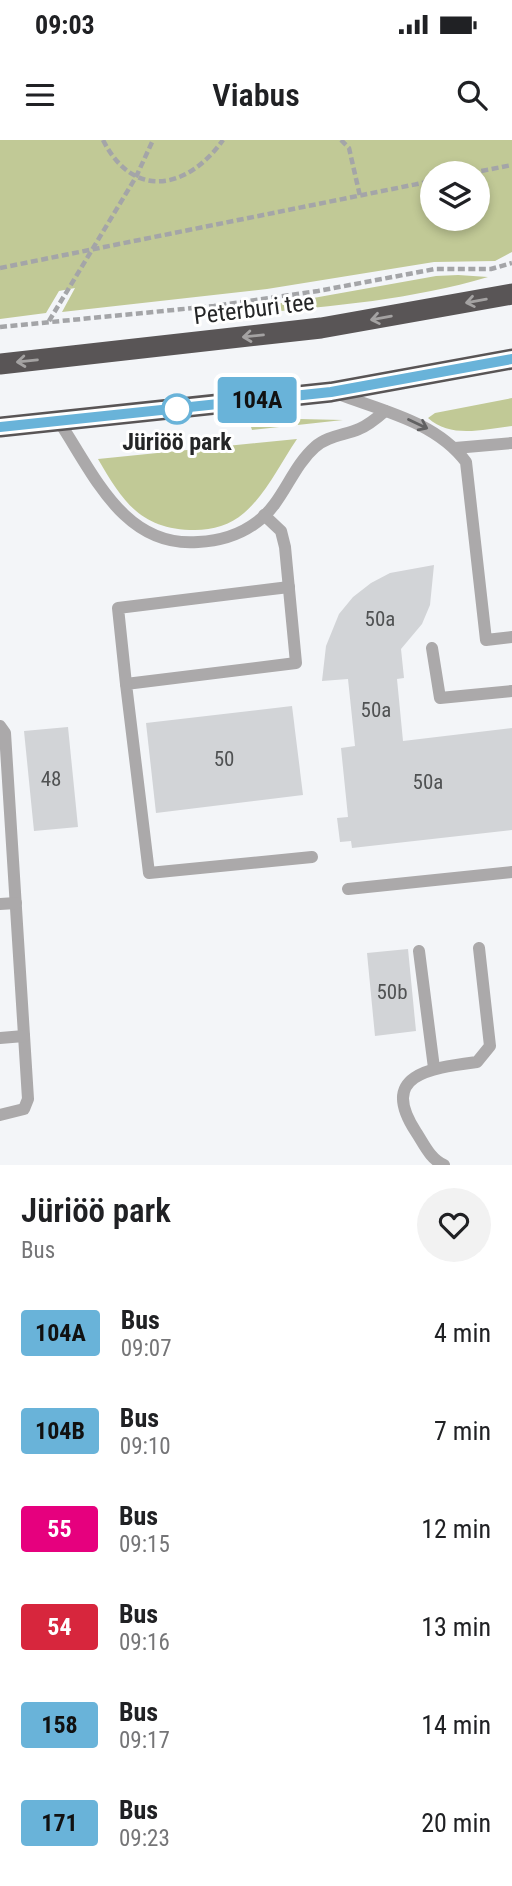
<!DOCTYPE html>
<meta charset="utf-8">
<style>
:root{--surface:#fff;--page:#f2f2f2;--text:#202124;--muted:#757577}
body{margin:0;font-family:"Roboto Condensed",sans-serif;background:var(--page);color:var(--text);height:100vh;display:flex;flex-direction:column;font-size:26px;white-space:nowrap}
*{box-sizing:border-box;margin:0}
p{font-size:23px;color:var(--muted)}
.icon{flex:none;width:38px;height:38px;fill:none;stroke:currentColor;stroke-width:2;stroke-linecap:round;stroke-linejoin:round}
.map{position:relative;height:1025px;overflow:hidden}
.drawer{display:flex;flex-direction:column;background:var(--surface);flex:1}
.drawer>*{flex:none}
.badge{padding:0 14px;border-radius:5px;font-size:24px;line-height:46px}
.tools{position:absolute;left:420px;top:21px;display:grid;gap:14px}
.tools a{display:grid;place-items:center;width:70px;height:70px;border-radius:50%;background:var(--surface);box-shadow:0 4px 10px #0003;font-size:35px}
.map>.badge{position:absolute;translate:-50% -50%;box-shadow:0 0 0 4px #fff}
.round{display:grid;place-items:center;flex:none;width:74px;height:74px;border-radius:37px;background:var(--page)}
.headline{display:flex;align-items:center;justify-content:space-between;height:119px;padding:0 21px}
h1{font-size:33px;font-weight:600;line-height:52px}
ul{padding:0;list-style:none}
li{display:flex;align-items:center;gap:21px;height:98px;padding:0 21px}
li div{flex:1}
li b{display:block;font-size:26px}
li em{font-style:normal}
li .badge{min-width:77px;font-weight:700;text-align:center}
.status{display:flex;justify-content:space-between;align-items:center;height:49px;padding:0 35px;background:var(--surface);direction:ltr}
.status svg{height:19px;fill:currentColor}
header{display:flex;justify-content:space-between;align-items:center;height:91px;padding:0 21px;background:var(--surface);font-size:32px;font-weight:600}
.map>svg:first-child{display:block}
.green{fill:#c1c996;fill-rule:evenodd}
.building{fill:#d2d4d7}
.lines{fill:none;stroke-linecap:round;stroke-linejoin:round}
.path{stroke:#a4a5a8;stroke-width:4.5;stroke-dasharray:7 3.5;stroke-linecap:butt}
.lane{stroke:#aba9aa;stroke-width:12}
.highway{stroke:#595556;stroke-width:21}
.oneway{stroke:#a4a2a2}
.oneway2{stroke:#616162}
.line-casing{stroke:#fff;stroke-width:16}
.line{stroke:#69b3d9;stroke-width:10}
.stop-dot{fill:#fff;stroke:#69b3d9;stroke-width:3.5}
.labels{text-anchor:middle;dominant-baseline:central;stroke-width:6;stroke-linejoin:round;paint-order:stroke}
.number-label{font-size:21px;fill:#505253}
.street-label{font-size:24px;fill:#252627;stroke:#fff}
.stop-label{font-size:24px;font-weight:bold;fill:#252627;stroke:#fff}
</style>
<div class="status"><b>09:03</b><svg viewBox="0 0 49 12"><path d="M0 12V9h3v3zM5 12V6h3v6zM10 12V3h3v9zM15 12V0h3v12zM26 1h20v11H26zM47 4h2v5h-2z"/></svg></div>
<header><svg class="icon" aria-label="menu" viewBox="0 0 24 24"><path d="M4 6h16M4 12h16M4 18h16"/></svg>Viabus<svg class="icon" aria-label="search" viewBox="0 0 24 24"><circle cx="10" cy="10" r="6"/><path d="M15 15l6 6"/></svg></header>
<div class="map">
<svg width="512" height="1025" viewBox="0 0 512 1025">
<rect width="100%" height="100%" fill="#f3f5f8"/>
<g class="green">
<path d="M0 0H512V112L495 121 434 122 267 149 62 172 75 148 59 151 46 173 0 179ZM432 33H478V79H432Z"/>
<path d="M458 135 488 137C394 165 291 169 193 179L195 173 291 162 436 136Z"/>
<path d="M512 258V286C484 289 451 299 428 278L435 273Z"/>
<polygon points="299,279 343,280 252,290 250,284"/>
<path d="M297 299C280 324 267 353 244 373 230 385 213 390 195 390 141 390 123 362 98 319Z"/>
</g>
<g class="building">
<polygon points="434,425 430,465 422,484 401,509 404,538 397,539 403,601 512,588 512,690 352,708 351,701 340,702 337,678 348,677 341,608 355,606 348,539 322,541 326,506 339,474 353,457 371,443 390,433"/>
<polygon points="292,566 303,655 156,673 146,583"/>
<polygon points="68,587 78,687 34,691 24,591"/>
<polygon points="408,809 416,891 375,896 367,813"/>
</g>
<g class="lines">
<g class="path">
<path d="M103 0C134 61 188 49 223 0"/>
<polyline points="341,0 349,8 360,56"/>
<polyline points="471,33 512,25"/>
<polyline points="0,128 432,41"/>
<polyline points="49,181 136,37 153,0"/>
<polyline points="0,187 214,166 318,151 435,129 491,129 512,123"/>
</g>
<g class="lane">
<path d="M338 254C383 271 436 282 466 322L486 500 512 497"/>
<path d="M58 280C93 332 123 408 198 402 219 401 240 395 257 382 283 363 291 328 315 307 327 296 345 295 359 289 369 285 377 278 385 271"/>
<polyline points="455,308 512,303"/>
<polyline points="264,375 281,391 285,407 296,523 126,544 149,733 312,717"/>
<polyline points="432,508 440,558 512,551"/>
<polyline points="126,544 118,468 289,447"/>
<polyline points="0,586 5,593 28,959 24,969 0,975"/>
<polyline points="348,749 512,732"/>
<polyline points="0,764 16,763"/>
<polyline points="419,811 434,928"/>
<polyline points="0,898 24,896"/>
<path d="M444 1025C430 1019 424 1004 416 992 378 934 431 928 477 922L490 906 479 808"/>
</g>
<g class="highway">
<polyline points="0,224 321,188 512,154"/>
<polyline points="0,287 331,252 512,219"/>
</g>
</g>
<defs><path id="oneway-shaft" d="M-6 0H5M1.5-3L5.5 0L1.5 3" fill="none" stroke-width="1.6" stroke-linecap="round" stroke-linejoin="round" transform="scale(1.75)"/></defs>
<g class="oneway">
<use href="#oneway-shaft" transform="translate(476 161) rotate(170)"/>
<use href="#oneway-shaft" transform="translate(381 178) rotate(170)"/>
<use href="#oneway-shaft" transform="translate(253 196) rotate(174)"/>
<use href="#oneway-shaft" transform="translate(27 221) rotate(174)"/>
</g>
<use class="oneway2" href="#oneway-shaft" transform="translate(418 284) rotate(25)"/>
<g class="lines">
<g class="line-casing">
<polyline id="line" points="0,287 331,252 512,219"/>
</g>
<use href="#line" class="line"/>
</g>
<circle class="stop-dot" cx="177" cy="269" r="14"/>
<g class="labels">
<g class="number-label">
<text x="380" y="479">50a</text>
<text x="376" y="570">50a</text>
<text x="224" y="619">50</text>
<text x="51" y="639">48</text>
<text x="428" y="642">50a</text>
<text x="392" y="852">50b</text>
</g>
<g class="street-label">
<text transform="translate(254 169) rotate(-7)">Peterburi tee</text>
</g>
<g class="stop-label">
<text x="177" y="302">Jüriöö park</text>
</g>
</g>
</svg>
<div class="tools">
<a><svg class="icon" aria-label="layers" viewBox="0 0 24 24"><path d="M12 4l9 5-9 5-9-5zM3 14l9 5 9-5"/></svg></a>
</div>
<b class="badge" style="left:257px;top:260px;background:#69b3d9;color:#111">104A</b>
</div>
<section class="drawer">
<div class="headline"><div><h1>Jüriöö park</h1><p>Bus</p></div><a class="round"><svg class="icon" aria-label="heart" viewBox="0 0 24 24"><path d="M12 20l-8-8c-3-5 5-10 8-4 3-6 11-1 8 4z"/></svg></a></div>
<ul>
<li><span class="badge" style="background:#69b3d9;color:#111">104A</span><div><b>Bus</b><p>09:07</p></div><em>4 min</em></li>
<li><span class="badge" style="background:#69b3d9;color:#111">104B</span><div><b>Bus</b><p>09:10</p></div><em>7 min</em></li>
<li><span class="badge" style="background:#e6007e;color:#fff">55</span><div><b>Bus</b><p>09:15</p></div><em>12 min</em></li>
<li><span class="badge" style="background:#d7263d;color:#fff">54</span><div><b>Bus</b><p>09:16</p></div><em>13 min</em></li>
<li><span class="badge" style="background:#69b3d9;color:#111">158</span><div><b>Bus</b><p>09:17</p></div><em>14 min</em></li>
<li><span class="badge" style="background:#69b3d9;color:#111">171</span><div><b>Bus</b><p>09:23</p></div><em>20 min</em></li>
</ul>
</section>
